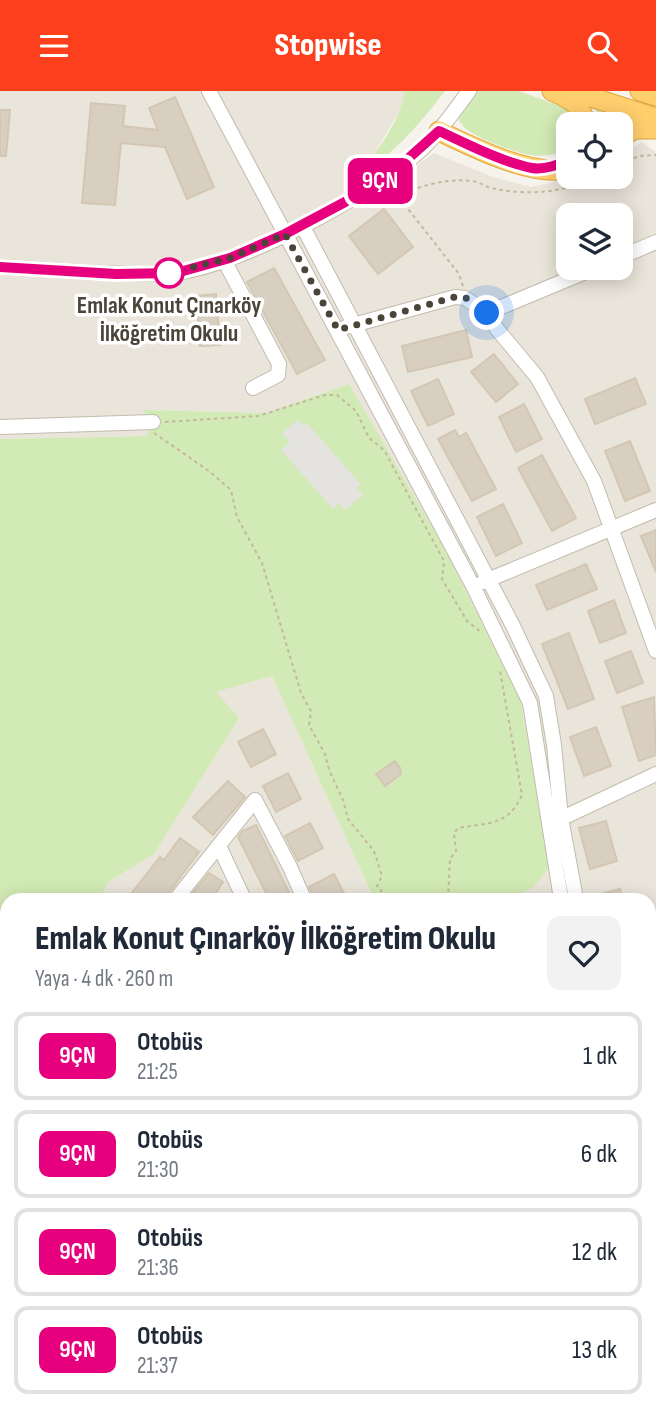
<!DOCTYPE html>
<html lang="tr">
<meta charset="utf-8">
<style>
:root{--surface:#fff;--page:#f2f2f3;--text:#1f2937;--muted:#747a83;--line:#e0e1e3;--accent:#fc3f1d}
body{margin:0;font-family:"Sofia Sans Condensed",sans-serif;background:var(--page);color:var(--text);height:100vh;display:flex;flex-direction:column;font-size:26px;white-space:nowrap}
*{box-sizing:border-box;margin:0}
p{font-size:23px;color:var(--muted)}
.icon{flex:none;width:38px;height:38px;fill:none;stroke:currentColor;stroke-width:2;stroke-linecap:round;stroke-linejoin:round}
.map{position:relative;flex:1;overflow:hidden}
.side{position:absolute;left:0px;top:802px;width:656px;height:527px;display:flex;flex-direction:column;background:var(--surface);border-radius:21px 21px 0 0;box-shadow:0 4px 18px #0003}
.side>*{flex:none}
.badge{padding:0 14px;border-radius:10px;font-size:24px;line-height:46px}
.buttons{position:absolute;left:556px;top:21px;display:grid;gap:14px}
.buttons a{display:grid;place-items:center;width:77px;height:77px;border-radius:14px;background:var(--surface);box-shadow:0 4px 18px #0003;font-size:35px}
.you{position:absolute;width:35px;height:35px;margin:-18px;border:5px solid #fff;border-radius:50%;background:#1a73e8;box-shadow:0 0 0 10px #1a73e833}
.map>.badge{position:absolute;translate:-50% -50%;box-shadow:0 0 0 4px #fff}
.round{display:grid;place-items:center;flex:none;width:74px;height:74px;border-radius:14px;background:var(--page)}
.summary{display:flex;align-items:center;justify-content:space-between;height:119px;padding:0 35px}
h1{font-size:33px;font-weight:800;line-height:52px}
ul{padding:0;list-style:none}
li{display:flex;align-items:center;gap:21px;height:88px;margin:0 14px 10px;padding:0 21px;border:4px solid var(--line);border-radius:14px}
li div{flex:1}
li b{display:block;font-size:26px}
li em{font-style:normal}
li .badge{min-width:77px;font-weight:700;text-align:center}
header{display:flex;justify-content:space-between;align-items:center;height:91px;padding:0 35px;background:var(--accent);color:#fff;font-size:32px;font-weight:800}
.map>svg:first-child{display:block}
.residential{fill:#eae5da;fill-rule:evenodd}
.green{fill:#d2eab5}
.parking{fill:#e5e3e0}
.building{fill:#d8cfc1;stroke:#d3c7b4;stroke-width:2}
.lines{fill:none;stroke-linecap:round;stroke-linejoin:round}
.minor-casing{stroke:#c2bbae;stroke-width:16}
.highway-casing{stroke:#e0a43c;stroke-width:21}
.path{stroke:#c4b79f;stroke-width:2;stroke-dasharray:3.5 3.5;stroke-linecap:butt}
.minor{stroke:#fff;stroke-width:14}
.highway{stroke:#ffcf6e;stroke-width:19}
.line-casing{stroke:#fff;stroke-width:16}
.line{stroke:#e6007e;stroke-width:10}
.walk{stroke:#4b4439;stroke-width:7;stroke-dasharray:0 12.6}
.stop-dot{fill:#fff;stroke:#e6007e;stroke-width:3.5}
.labels{text-anchor:middle;dominant-baseline:central;stroke-width:7;stroke-linejoin:round;paint-order:stroke}
.stop-label{font-size:24px;font-weight:bold;fill:#4b4439;stroke:#fff}
</style>
<header><svg class="icon" aria-label="menu" viewBox="0 0 24 24"><path d="M4 6h16M4 12h16M4 18h16"/></svg>Stopwise<svg class="icon" aria-label="search" viewBox="0 0 24 24"><circle cx="10" cy="10" r="6"/><path d="M15 15l6 6"/></svg></header>
<div class="map">
<svg width="656" height="1327" viewBox="0 0 656 1327">
<rect width="100%" height="100%" fill="#f6f3ec"/>
<g class="residential">
<path d="M0 0H404L403 14 374 63 357 87 366 111 434 62 493 86 531 96 576 86H621V63L642 51 656 61V1231H649V808H511L534 796 549 775 521 611 349 293 266 322 144 319 148 345 0 348ZM569 124H621V177H569Z"/>
<polygon points="272,585 374,808 100,808 108,791 154,763 239,627 215,601"/>
<polygon points="0,859 7,859 7,1141 0,1136"/>
</g>
<g class="green">
<path d="M404 0H445C419 34 393 64 356 87 374 64 403 28 404 0Z"/>
<path d="M475 0H519L571 19 577 33H569V59C556 63 545 66 531 64 517 62 460 43 459 28 458 20 471 7 475 0Z"/>
<polygon points="596,19 632,30 621,35 621,33 599,33"/>
<polygon points="349,293 444,457 521,611 549,776 534,796 511,808 374,808 272,585 216,601 239,627 154,763 108,791 100,808 7,808 7,859 0,859 0,348 148,345 144,319 266,322"/>
<polygon points="0,1136 7,1141 7,1321 649,1321 649,1231 656,1231 656,1327 0,1327"/>
</g>
<polygon class="parking" points="298,329 304,335 307,332 361,394 357,397 363,404 345,419 339,412 333,418 281,359 290,351 282,342"/>
<g class="building">
<polygon points="175,6 214,96 187,108 165,56 121,52 115,114 82,112 91,12 125,15 123,35 158,39 149,17"/>
<polygon points="0,19 10,19 6,65 0,65"/>
<polygon points="384,118 413,156 378,183 349,145"/>
<polygon points="274,177 325,269 297,283 247,191"/>
<polygon points="216,203 220,254 200,255 196,205"/>
<polygon points="466,239 472,266 408,281 402,255"/>
<polygon points="494,263 518,293 496,311 471,281"/>
<polygon points="635,287 646,313 595,333 585,308"/>
<polygon points="438,288 454,323 428,335 411,300"/>
<polygon points="524,313 542,348 516,361 499,326"/>
<polygon points="455,339 459,346 466,342 496,398 472,410 438,348"/>
<polygon points="630,350 650,400 625,410 605,360"/>
<polygon points="542,364 576,427 552,440 518,377"/>
<polygon points="503,413 522,452 496,465 477,426"/>
<polygon points="656,439 656,481 641,445"/>
<polygon points="586,473 597,498 547,519 536,494"/>
<polygon points="614,509 626,542 600,552 588,520"/>
<polygon points="569,542 594,608 568,618 542,553"/>
<polygon points="631,560 643,592 617,602 605,570"/>
<polygon points="654,606 656,664 639,670 622,616"/>
<polygon points="596,636 611,675 584,685 570,646"/>
<polygon points="263,638 276,663 251,676 238,651"/>
<polygon points="395,670 400,677 401,683 385,695 376,683"/>
<polygon points="288,682 301,708 276,721 263,695"/>
<polygon points="228,690 245,706 213,744 193,726"/>
<polygon points="606,730 617,770 590,778 579,737"/>
<polygon points="310,732 323,757 298,770 285,745"/>
<polygon points="256,734 289,801 274,808 269,808 238,746 242,740"/>
<polygon points="180,747 198,760 196,762 199,761 164,808 127,808 160,766 164,769"/>
<polygon points="209,782 223,791 212,808 188,808"/>
<polygon points="334,783 347,808 315,808 309,796"/>
<polygon points="620,798 623,808 590,808 589,806"/>
</g>
<g class="lines">
<g class="minor-casing">
<g id="minor">
<polyline points="209,0 473,495 530,612 561,808"/>
<polyline points="302,134 513,535 546,605 554,654 561,727 576,808"/>
<polyline points="621,166 656,151"/>
<polyline points="224,169 279,273 278,284 253,297"/>
<path d="M0 176C46 178 92 183 139 183 151 182 164 184 176 182 245 172 370 105 422 58 440 41 454 20 469 0"/>
<polyline points="487,222 595,177"/>
<polyline points="346,236 455,206 465,207 487,222 497,238 537,286 594,390 656,560"/>
<polyline points="0,336 153,331"/>
<polyline points="483,491 656,419"/>
<polyline points="556,730 656,683"/>
<polyline points="219,755 244,808"/>
<polyline points="176,808 255,709 290,776 304,808"/>
<polyline points="649,879 656,878"/>
<polyline points="0,922 7,925"/>
<polyline points="0,980 7,984"/>
<polyline points="0,1049 7,1052"/>
<polyline points="649,1063 656,1089"/>
<polyline points="0,1106 7,1089"/>
<polyline points="0,1117 7,1129"/>
<polyline points="649,1119 656,1144"/>
</g>
</g>
<g class="highway-casing">
<g id="highway">
<path d="M552 0C570 8 581 13 586 33"/>
<polyline points="572,0 656,27"/>
<polyline points="640,0 656,5"/>
<path d="M439 40C472 56 532 86 569 78"/>
<polyline points="621,46 635,38 656,38"/>
</g>
</g>
<g class="path">
<polyline points="621,73 639,65 656,64"/>
<path d="M463 195 459 183 398 105C420 95 446 87 471 90 478 90 484 95 491 97 526 105 564 102 596 86"/>
<polyline points="165,331 258,325 325,304 337,304 356,320 369,347 384,359 444,470 442,488 467,530 481,541"/>
<polyline points="154,342 209,380 231,399 237,426 262,472 301,602 311,620 309,634 325,663 329,679 343,709 348,728 374,760 382,785 377,795 388,808"/>
<path d="M448 808 450 768 456 760 454 742 458 737C489 731 507 736 522 704L500 580"/>
<polyline points="0,1252 7,1248"/>
<polyline points="43,1321 45,1327"/>
</g>
<use href="#minor" class="minor"/>
<use href="#highway" class="highway"/>
</g>
<g class="lines">
<g class="line-casing">
<path id="line" d="M0 176 116 183 176 182 230 167 285 143 345 111 392 82 439 40C465 52 504 72 532 77 543 79 558 74 569 69"/>
</g>
<use href="#line" class="line"/>
<polyline class="walk" points="169,182 230,167 285,143 338,239 455,206 466,207 487,222"/>
</g>
<circle class="stop-dot" cx="169" cy="182" r="14"/>
<g class="labels">
<g class="stop-label">
<text x="169" y="214">Emlak Konut Çınarköy<tspan x="169" dy="28">İlköğretim Okulu</tspan></text>
</g>
</g>
</svg>
<div class="buttons">
<a><svg class="icon" aria-label="locate" viewBox="0 0 24 24"><circle cx="12" cy="12" r="6"/><path d="M12 2v4M12 18v4M2 12h4M18 12h4"/></svg></a>
<a><svg class="icon" aria-label="layers" viewBox="0 0 24 24"><path d="M12 4l9 5-9 5-9-5zM3 14l9 5 9-5"/></svg></a>
</div>
<div class="you" style="left:487px;top:222px"></div>
<b class="badge" style="left:380px;top:90px;background:#e6007e;color:#fff">9ÇN</b>
<section class="side">
<div class="summary"><div><h1>Emlak Konut Çınarköy İlköğretim Okulu</h1><p>Yaya · 4 dk · 260 m</p></div><a class="round"><svg class="icon" aria-label="heart" viewBox="0 0 24 24"><path d="M12 20l-8-8c-3-5 5-10 8-4 3-6 11-1 8 4z"/></svg></a></div>
<ul>
<li><span class="badge" style="background:#e6007e;color:#fff">9ÇN</span><div><b>Otobüs</b><p>21:25</p></div><em>1 dk</em></li>
<li><span class="badge" style="background:#e6007e;color:#fff">9ÇN</span><div><b>Otobüs</b><p>21:30</p></div><em>6 dk</em></li>
<li><span class="badge" style="background:#e6007e;color:#fff">9ÇN</span><div><b>Otobüs</b><p>21:36</p></div><em>12 dk</em></li>
<li><span class="badge" style="background:#e6007e;color:#fff">9ÇN</span><div><b>Otobüs</b><p>21:37</p></div><em>13 dk</em></li>
</ul>
</section>
</div>
